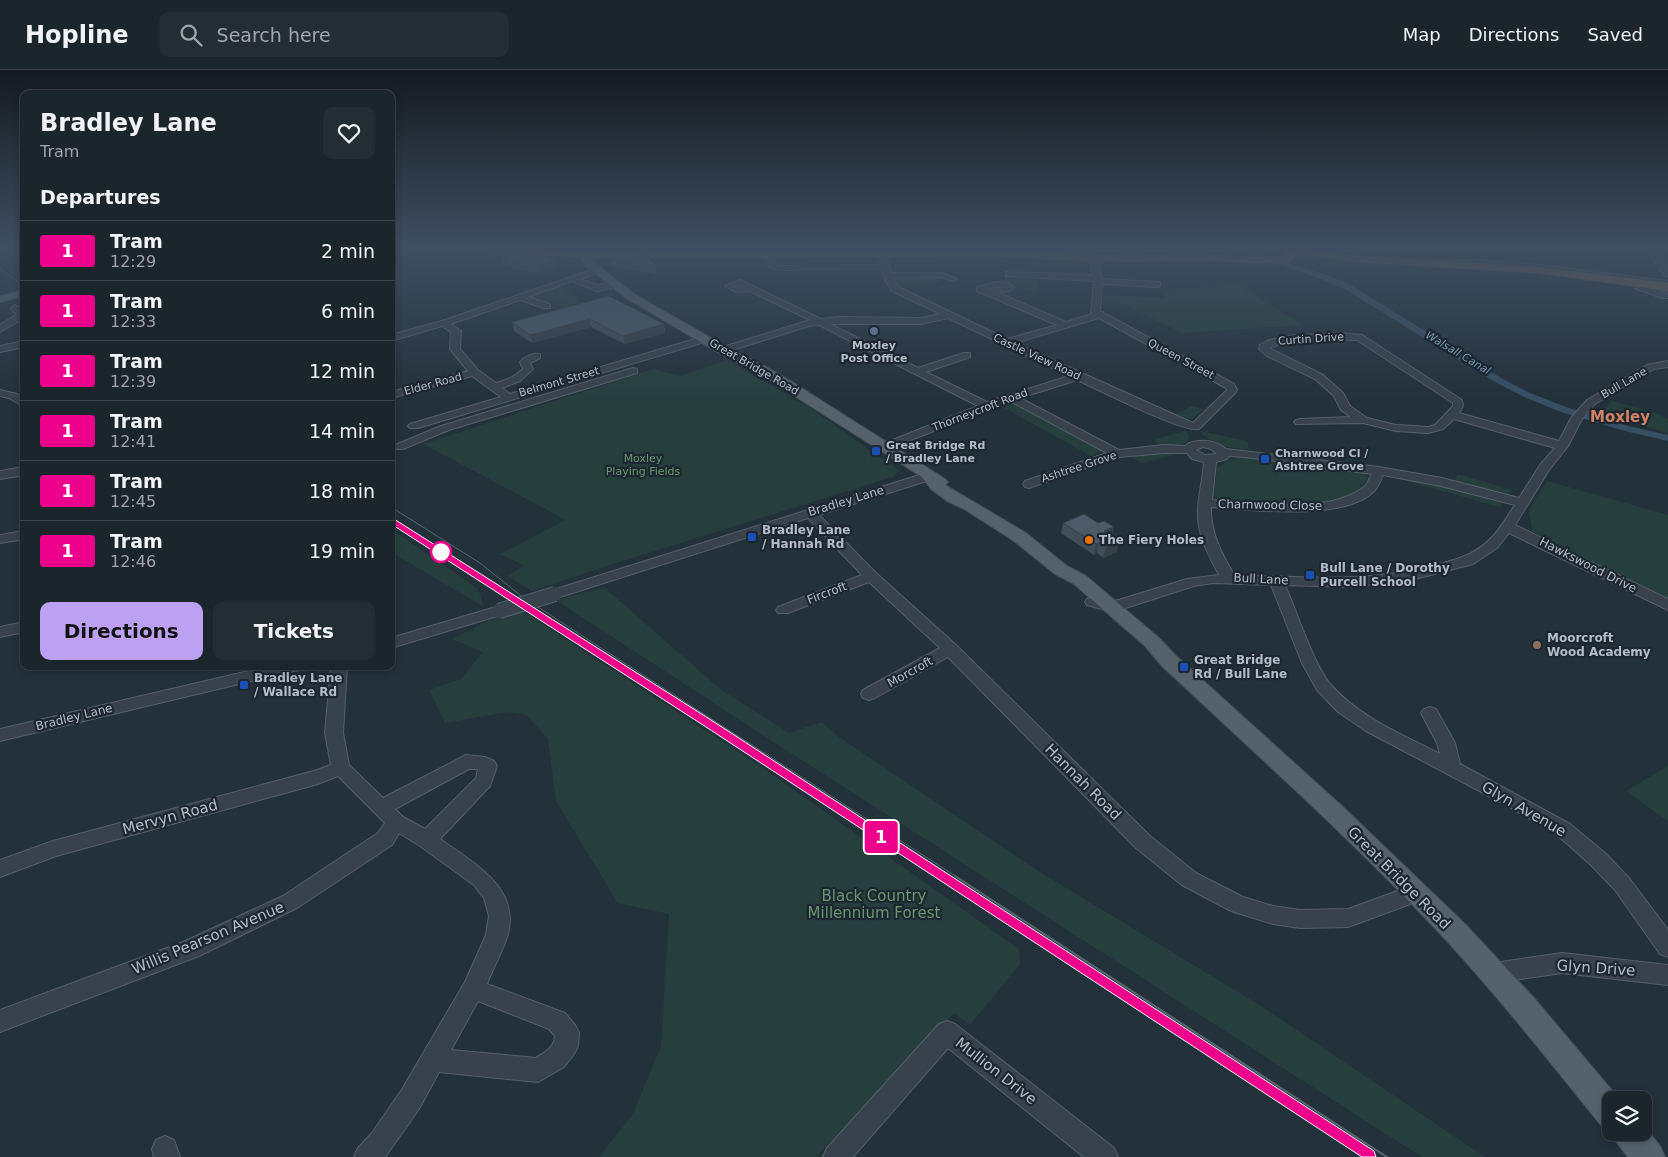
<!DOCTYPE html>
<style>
:root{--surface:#1a252c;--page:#232d34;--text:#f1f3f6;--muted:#9fa5a9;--line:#384248;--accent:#bca0f2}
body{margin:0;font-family:"DejaVu Sans",sans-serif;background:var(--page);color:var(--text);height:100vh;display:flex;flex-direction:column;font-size:19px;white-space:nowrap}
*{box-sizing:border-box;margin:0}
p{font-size:16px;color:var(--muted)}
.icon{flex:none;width:28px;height:28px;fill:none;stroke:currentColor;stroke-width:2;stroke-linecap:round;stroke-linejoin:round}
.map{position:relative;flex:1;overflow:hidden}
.drawer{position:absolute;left:20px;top:20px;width:375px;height:580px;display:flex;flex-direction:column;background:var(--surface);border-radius:10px;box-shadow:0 2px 8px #0003,0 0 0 1px var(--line)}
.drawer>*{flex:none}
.badge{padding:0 10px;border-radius:4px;font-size:18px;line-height:32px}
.controls{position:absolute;left:1602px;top:1021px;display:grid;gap:10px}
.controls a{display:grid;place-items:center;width:50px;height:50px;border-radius:10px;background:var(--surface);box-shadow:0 2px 8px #0003,0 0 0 1px var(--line);font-size:25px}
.map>.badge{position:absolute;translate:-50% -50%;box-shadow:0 0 0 2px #fff}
h2{padding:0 20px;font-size:19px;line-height:45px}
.round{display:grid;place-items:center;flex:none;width:52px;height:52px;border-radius:10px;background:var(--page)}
.head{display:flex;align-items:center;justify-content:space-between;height:85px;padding:0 20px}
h1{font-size:24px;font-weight:600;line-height:38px}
.button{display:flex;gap:10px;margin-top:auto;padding:10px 20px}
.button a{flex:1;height:58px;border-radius:10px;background:var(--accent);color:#111;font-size:20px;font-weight:600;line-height:58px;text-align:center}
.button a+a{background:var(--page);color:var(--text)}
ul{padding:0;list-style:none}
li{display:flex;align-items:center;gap:15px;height:60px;padding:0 20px;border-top:1px solid var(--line)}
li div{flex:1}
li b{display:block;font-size:19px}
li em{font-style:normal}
li .badge{min-width:55px;font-weight:700;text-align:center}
header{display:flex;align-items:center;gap:30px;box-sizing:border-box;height:70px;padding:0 25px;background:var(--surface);border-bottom:1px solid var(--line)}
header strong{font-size:24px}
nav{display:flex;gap:28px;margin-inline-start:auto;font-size:18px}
.search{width:350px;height:45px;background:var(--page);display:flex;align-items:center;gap:12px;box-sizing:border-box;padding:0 18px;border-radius:10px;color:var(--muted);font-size:19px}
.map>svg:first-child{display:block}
.green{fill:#263f3d}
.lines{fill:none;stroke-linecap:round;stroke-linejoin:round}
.canal{fill:#364f62;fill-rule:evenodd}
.minor-casing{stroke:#55606a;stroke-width:2}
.major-casing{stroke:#434e58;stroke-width:2}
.highway-casing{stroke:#424d57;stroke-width:2}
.minor{fill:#37424c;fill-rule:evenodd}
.major{fill:#55626c;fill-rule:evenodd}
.highway{fill:#726254;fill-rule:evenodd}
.tram-far1{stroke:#596773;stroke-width:1}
.tram{stroke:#596773;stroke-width:2}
.minor-bridge-casing{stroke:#55606a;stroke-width:16;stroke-linecap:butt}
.minor-bridge{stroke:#37424c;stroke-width:14}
.wall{fill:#414e59}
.shaded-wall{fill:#354048}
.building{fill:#4c5b67;stroke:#354048}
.line{fill:#ec008c;stroke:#fff}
.service-dot{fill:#5c6f8a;stroke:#1c2731;stroke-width:2}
.transit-dot{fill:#1a4fb4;stroke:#1c2731;stroke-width:2}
.food-dot{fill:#e8710a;stroke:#1c2731;stroke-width:2}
.stop-dot{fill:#fff;stroke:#ec008c;stroke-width:2.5}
.education-dot{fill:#8d6e63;stroke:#1c2731;stroke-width:2}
.labels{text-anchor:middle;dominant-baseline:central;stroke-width:4.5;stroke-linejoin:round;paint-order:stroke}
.far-street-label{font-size:11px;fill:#b2bdc7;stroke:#1c2731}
.far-poi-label{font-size:11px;font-weight:bold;fill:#b2bdc7;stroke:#1c2731;text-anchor:start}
.far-water-label{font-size:11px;font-style:italic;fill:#7293aa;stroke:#1c2731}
.far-park-label{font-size:11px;fill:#69986e;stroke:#1c2731}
.street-label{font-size:12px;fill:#b2bdc7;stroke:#1c2731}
.poi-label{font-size:12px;font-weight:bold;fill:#b2bdc7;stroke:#1c2731;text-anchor:start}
.far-district-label{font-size:15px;font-weight:bold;fill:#d38362;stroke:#1c2731}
.near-street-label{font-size:15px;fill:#b2bdc7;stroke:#1c2731}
.near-park-label{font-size:15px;fill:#69986e;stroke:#1c2731}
</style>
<header>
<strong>Hopline</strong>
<div class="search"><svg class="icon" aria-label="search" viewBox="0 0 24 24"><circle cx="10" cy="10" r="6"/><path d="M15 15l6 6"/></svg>Search here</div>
<nav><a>Map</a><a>Directions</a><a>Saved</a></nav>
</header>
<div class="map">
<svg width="1668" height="1087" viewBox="0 0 1668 1087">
<rect width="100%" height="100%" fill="#23313b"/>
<g class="green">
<polygon points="1431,176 1511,176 1516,185 1442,179"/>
<polygon points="1547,176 1617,176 1624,186 1548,178"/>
<polygon points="933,206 942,211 902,220 895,211 898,208"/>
<path d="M1005 209 1037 210 1038 223C1027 221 1014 218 1005 213Z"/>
<polygon points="1236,214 1303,255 1182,263 1125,235 1101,235 1103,225 1166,228 1164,221"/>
<polygon points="560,216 583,233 570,238 529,227"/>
<polygon points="727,290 813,340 900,401 892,407 600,498 532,521 507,506 525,496 500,484 566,450 423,374 653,299 681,306"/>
<polygon points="1611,331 1653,342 1668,349 1668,363 1601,344"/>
<polygon points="1007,333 1017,334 1102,381 1091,386 999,335"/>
<path d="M1192 336 1204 339C1191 352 1189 352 1173 346Z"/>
<polygon points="1186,360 1189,367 1188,371 1184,374 1160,376 1154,370"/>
<path d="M1200 361 1247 371 1249 380C1231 378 1212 376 1200 361Z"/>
<polygon points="1163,383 1175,384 1157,390 1141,393 1131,385"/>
<path d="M1246 387 1361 402 1368 407C1352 447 1254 432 1218 431L1211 426 1218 397 1230 390Z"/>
<polygon points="1458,404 1512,420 1507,425 1501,424 1455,410"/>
<polygon points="1396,406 1432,413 1495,429 1502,434 1499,437 1393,407"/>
<polygon points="1547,411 1668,445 1668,529 1532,461 1529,440"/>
<polygon points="391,459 478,519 484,537 391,482"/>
<polygon points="604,517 720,619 789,663 822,652 836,665 1035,799 1261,936 1485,1087 1422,1087 761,664 556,530"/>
<polygon points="521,540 760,696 1019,879 1020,894 970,955 954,943 816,1087 599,1087 633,1044 661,976 669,844 618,833 556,731 548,669 527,645 508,642 445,653 429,620 461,609 483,582 452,569 490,550"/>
<polygon points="1668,696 1668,751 1626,721"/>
</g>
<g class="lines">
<polygon class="canal" points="1221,176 1232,176 1324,204 1349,214 1501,308 1530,323 1569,338 1628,356 1668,365 1668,371 1621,360 1561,342 1524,327 1495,312 1343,218 1318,208"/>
<g class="minor-casing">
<g id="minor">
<polygon points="746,176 754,176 760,184 753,186"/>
<polygon points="812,176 820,176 819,185 813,185"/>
<path d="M876 176H884L891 203H942L957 209 953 211 941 207 893 208 898 217 1007 269 1057 255 977 221V217C989 214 1003 208 1014 217L1012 220 999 223 1066 252 1093 244 1091 242 1094 211 1009 206H1006V202L1093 205 1091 196 1093 194 1088 187 1092 185H1095L1101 194 1099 196 1102 209 1160 212V216L1157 217 1102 214 1100 241 1234 314 1237 320 1236 322 1199 359C1183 363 1097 319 1077 310L1020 328 1119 380 1164 375 1186 376 1189 373C1202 369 1215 370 1226 379L1379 397 1442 408 1519 428 1540 395 1555 378 1454 349 1443 359 1428 363 1396 361 1363 353 1296 354 1294 352 1296 350 1300 349 1351 347 1341 340 1334 326 1315 309 1267 286 1259 279 1260 275 1269 270 1296 265 1339 263 1362 265 1462 330 1463 336 1459 343 1559 371 1571 348 1587 330 1647 295 1668 291V297L1654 299 1595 334 1582 349 1568 376 1549 400 1515 455 1668 529V540L1509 463 1497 478 1473 494 1411 510 1348 517 1285 515C1297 542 1313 593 1330 614 1359 647 1401 664 1440 684L1437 673 1421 643 1424 639 1430 637 1436 639 1455 673 1460 694 1570 754 1605 783 1629 808 1668 860V887L1660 884 1615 820 1591 795 1556 764 1504 734 1366 661 1338 642 1317 620 1302 593 1271 515 1213 513 1194 516 1113 542 1087 535 1085 532 1087 529 1092 528 1112 532 1187 509 1219 505C1209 486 1197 465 1198 442 1198 426 1203 409 1204 392L1192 389 1187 383H1164L1119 387 1029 418 1025 417 1023 414 1025 411 1107 383 1010 331 888 379H880L878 377 880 375 978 336 819 255 809 256 726 282H720L718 280 720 278 810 250 750 221 736 222 725 216 740 210 821 249 839 247 922 248 941 244 892 221 885 210 882 199 779 200 769 197 767 189 774 187 776 194 780 196 881 195ZM996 217H1003L988 219ZM948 248 1069 306 987 332 926 302 970 287V283H964L918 298 830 254H922ZM1099 248 1226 318 1227 320 1193 353 1015 273ZM1326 269 1357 270 1453 333V336L1435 355 1428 357 1396 355 1367 348 1350 336 1343 323 1323 305 1269 278 1283 273ZM1203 377 1211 379 1217 384 1205 385 1196 380ZM1229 386 1245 387 1372 404C1369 408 1368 414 1364 417 1328 445 1254 433 1212 430L1216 392 1227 389ZM1383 405 1441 416 1515 435C1507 447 1499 462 1487 472 1473 485 1455 490 1436 495 1369 513 1301 507 1234 505 1222 484 1210 462 1211 437 1249 440 1349 452 1376 419 1379 415 1381 410 1383 405Z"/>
<polygon points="1047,176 1055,176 1064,185 1057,187"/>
<polygon points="1643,176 1651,176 1668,198 1668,206 1665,206"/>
<path d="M1430 190H1475L1531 194 1668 211V217C1588 207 1514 195 1433 194H1430Z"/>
<path d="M597 198 601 200 600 202 580 209 598 215 616 212 620 215 619 217 597 221 572 211 528 227 550 234V238H544L520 230 451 254 461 261 460 279 478 300 496 313C506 310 515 307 523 299L520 292C524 287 534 282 540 284V288L530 293 533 299 520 311 502 318 510 324 702 267 705 266 710 269 708 271 418 358H410L408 356 410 354 501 327 472 306 391 328V322L468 301 450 279 451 262 442 256 391 271V265L442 251Z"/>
<polygon points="1638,213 1668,224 1668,228 1662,228 1635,218 1634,216"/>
<path d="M15 235C21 237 24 243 24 248L0 262V255L16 245 11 238Z"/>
<polygon points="24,271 24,277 0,282 0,276"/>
<polygon points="633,298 637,299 637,303 449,360 403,379 395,379 393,377 395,375 441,356"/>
<polygon points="0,320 17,324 24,329 24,337 9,328 0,326"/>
<polygon points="24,397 24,405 0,409 0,401"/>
<polygon points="929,402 935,406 933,409 819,445 876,503 956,575 1150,766 1196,803 1243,827 1273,836 1300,840 1348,839 1417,814 1424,817 1427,823 1424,829 1348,857 1300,858 1273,854 1231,841 1182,815 1136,778 948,587 875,628 869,630 863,628 861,624 863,620 940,578 869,512 788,543 778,543 776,540 778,537 862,505 808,448 560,527 550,527 548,524 550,521"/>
<polygon points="24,461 24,469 0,473 0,465"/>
<polygon points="499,536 504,538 506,541 504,544 391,578 391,568"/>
<polygon points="24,552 24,562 0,567 0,557"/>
<polygon points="270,596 302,596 300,600 294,601 0,671 0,659"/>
<path d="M331 596H347L343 663 349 695 383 728 466 685 485 687 494 691 497 696 490 716 440 769C472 792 520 817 508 864 503 881 493 898 487 914L565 943 575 955 579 963 578 976 574 984 564 997 538 1012 439 1002 419 1039 385 1087H354L358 1078 372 1063 401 1021 465 912 486 865 489 846 484 828 474 815 420 776 399 763 392 775 297 838 199 886 0 962V940L183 872 283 826 378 763 385 753 338 706 318 714 56 786 0 807V790L53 771 314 701 331 695 325 663ZM469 699H478L476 708 425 759 403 747 395 739ZM478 931 549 959 555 966C554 978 545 982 536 988L451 980Z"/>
<polygon points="1562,883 1668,895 1668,915 1562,903 1494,913 1486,910 1483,903 1486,896 1494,893"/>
<polygon points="947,951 955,954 1114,1078 1118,1087 1084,1087 948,978 853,1087 823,1087 827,1078 939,954"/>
<polygon points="165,1066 174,1070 180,1087 154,1087 152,1079 156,1070"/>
</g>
</g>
<g class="major-casing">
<g id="major">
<path d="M584 182 587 183 594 192 634 224 727 277 781 305 945 409 948 412 945 415 1026 463 1067 496 1086 506 1159 568 1176 586 1343 737 1465 854 1534 928 1620 1030H1611V1059L1600 1054C1550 992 1501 930 1447 871 1357 774 1258 686 1162 596L1145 576 1074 514 1055 504 1014 471 964 439 947 431 931 419 922 407 771 311 719 283 626 228 586 196 579 185Z"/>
<polygon points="24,220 24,226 0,232 0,226"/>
<polygon points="1644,1056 1660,1076 1665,1087 1628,1087 1617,1073 1612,1062 1644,1062"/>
</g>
</g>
<g class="highway-casing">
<polygon id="highway" points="441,176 497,176 584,182 998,181 1132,186 1192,184 1251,187 1284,186 1285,184 1278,176 1294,176 1354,186 1540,197 1668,213 1668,221 1540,203 1354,192 1297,183 1291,191 1287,192 1251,193 1192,190 1132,192 998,187 584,188 446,179"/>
</g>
<use href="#minor" class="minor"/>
<use href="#major" class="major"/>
<use href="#highway" class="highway"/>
<g class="tram-far1">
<polyline points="0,199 24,216"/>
<polyline points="391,437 480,493 520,525 567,556 957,807"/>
<polyline points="391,450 516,530"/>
<polyline points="869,759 942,807"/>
</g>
<g class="tram">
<polyline points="940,806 1368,1087"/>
<polyline points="955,806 1387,1087"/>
</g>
<g class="minor-bridge-casing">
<polyline id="minor-bridge" points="499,541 555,524"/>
</g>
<use href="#minor-bridge" class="minor-bridge"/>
</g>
<g class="wall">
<polygon points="550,176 582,176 580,178 554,178"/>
<polygon points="611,188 656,197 657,204 612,196"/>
<polygon points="502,189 559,197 542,204 504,196"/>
<polygon points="609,226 664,254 665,263 625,274 591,257 532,273 514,261 512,252"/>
<polygon points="1063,453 1112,466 1117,482 1103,488 1097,483 1094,485 1061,463"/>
</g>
<g class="shaded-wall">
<polygon points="557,189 559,197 542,204 540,196"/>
<polygon points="590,249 591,257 532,273 530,265"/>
<polygon points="664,254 665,263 625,274 623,266"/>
<polygon points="1114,457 1112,468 1104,461"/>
<polygon points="1119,471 1117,482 1103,488 1106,477"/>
<polygon points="1099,473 1097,483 1094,485 1096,474"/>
</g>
<g class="building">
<polygon points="520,182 557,189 540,196 502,189"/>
<polygon points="612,183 646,183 656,197 611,188"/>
<polygon points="609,226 664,254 623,266 590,249 530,265 512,252"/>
<polygon points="1084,444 1098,453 1104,451 1114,457 1104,461 1119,471 1106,477 1099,473 1096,474 1063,453"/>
</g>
<linearGradient id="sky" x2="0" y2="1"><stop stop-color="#131b20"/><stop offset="0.54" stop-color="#3f4e60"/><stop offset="1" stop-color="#3f4e60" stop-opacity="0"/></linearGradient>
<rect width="1668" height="328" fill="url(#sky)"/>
<polygon class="line" points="388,449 394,449 711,650 1374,1081 1376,1087 1362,1087 703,655 388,452"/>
<circle class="service-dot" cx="874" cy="261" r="5"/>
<g class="transit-dot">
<rect x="871" y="376" width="10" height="10" rx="2.5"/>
<rect x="1260" y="384" width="10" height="10" rx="2.5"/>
<rect x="747" y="462" width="10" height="10" rx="2.5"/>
<rect x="1305" y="500" width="10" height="10" rx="2.5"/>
<rect x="1179" y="592" width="10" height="10" rx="2.5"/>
<rect x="239" y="610" width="10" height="10" rx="2.5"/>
</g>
<circle class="food-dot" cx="1089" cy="470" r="5"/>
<circle class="stop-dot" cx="441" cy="482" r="10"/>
<circle class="education-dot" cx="1537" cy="575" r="5"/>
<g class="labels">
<g class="far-street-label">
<text transform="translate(1311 269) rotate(-4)">Curtin Drive</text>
<text transform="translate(1037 287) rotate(25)">Castle View Road</text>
<text transform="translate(1181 289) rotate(28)">Queen Street</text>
<text transform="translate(754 297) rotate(30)">Great Bridge Road</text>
<text transform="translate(559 312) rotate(-16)">Belmont Street</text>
<text transform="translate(1624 313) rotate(-30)">Bull Lane</text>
<text transform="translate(433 314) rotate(-15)">Elder Road</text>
<text transform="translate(980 340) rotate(-21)">Thorneycroft Road</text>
<text transform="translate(1079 397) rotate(-18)">Ashtree Grove</text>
</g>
<g class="far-poi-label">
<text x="874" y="275" text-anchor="middle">Moxley<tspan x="874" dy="13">Post Office</tspan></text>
<text x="886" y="375">Great Bridge Rd<tspan x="886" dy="13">/ Bradley Lane</tspan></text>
<text x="1275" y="383">Charnwood Cl /<tspan x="1275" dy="13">Ashtree Grove</tspan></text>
</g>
<g class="far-water-label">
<text transform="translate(1458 283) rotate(31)">Walsall Canal</text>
</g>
<g class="far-park-label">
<text x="643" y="388">Moxley<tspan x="643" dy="13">Playing Fields</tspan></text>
</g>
<g class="street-label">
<text transform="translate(846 431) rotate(-17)">Bradley Lane</text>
<text transform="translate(1270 435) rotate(1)">Charnwood Close</text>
<text transform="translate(1588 495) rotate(27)">Hawkswood Drive</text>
<text transform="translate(1261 509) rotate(3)">Bull Lane</text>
<text transform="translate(827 523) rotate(-21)">Fircroft</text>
<text transform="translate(910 602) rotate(-29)">Morcroft</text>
<text transform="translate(74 647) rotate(-14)">Bradley Lane</text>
</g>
<g class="poi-label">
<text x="762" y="460">Bradley Lane<tspan x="762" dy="14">/ Hannah Rd</tspan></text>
<text x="1099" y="470">The Fiery Holes</text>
<text x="1320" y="498">Bull Lane / Dorothy<tspan x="1320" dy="14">Purcell School</tspan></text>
<text x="1547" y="568">Moorcroft<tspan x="1547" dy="14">Wood Academy</tspan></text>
<text x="1194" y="590">Great Bridge<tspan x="1194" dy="14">Rd / Bull Lane</tspan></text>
<text x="254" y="608">Bradley Lane<tspan x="254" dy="14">/ Wallace Rd</tspan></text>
</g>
<g class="far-district-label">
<text x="1620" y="347">Moxley</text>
</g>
<g class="near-street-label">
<text transform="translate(1083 712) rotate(45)">Hannah Road</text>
<text transform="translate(1524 739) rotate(30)">Glyn Avenue</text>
<text transform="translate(170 747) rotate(-15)">Mervyn Road</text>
<text transform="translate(1399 808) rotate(45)">Great Bridge Road</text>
<text transform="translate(208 868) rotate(-23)">Willis Pearson Avenue</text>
<text transform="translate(1596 898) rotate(4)">Glyn Drive</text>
<text transform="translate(996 1001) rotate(38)">Mullion Drive</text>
</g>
<g class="near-park-label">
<text x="874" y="826">Black Country<tspan x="874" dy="17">Millennium Forest</tspan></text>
</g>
</g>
</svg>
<div class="controls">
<a><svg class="icon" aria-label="layers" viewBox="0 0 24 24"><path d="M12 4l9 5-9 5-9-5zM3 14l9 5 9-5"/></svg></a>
</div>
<b class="badge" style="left:881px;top:767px;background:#ec008c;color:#fff">1</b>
<section class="drawer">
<div class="head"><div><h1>Bradley Lane</h1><p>Tram</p></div><a class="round"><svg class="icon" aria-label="heart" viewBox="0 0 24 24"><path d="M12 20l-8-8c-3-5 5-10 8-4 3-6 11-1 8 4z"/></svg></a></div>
<h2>Departures</h2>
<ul>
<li><span class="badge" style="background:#ec008c;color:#fff">1</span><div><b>Tram</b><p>12:29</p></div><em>2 min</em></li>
<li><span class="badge" style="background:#ec008c;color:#fff">1</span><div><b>Tram</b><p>12:33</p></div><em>6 min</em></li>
<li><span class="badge" style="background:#ec008c;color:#fff">1</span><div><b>Tram</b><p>12:39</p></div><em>12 min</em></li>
<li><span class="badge" style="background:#ec008c;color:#fff">1</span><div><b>Tram</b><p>12:41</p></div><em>14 min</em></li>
<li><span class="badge" style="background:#ec008c;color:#fff">1</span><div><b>Tram</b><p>12:45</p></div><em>18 min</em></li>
<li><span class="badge" style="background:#ec008c;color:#fff">1</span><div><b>Tram</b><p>12:46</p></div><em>19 min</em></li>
</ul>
<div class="button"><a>Directions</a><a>Tickets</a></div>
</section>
</div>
